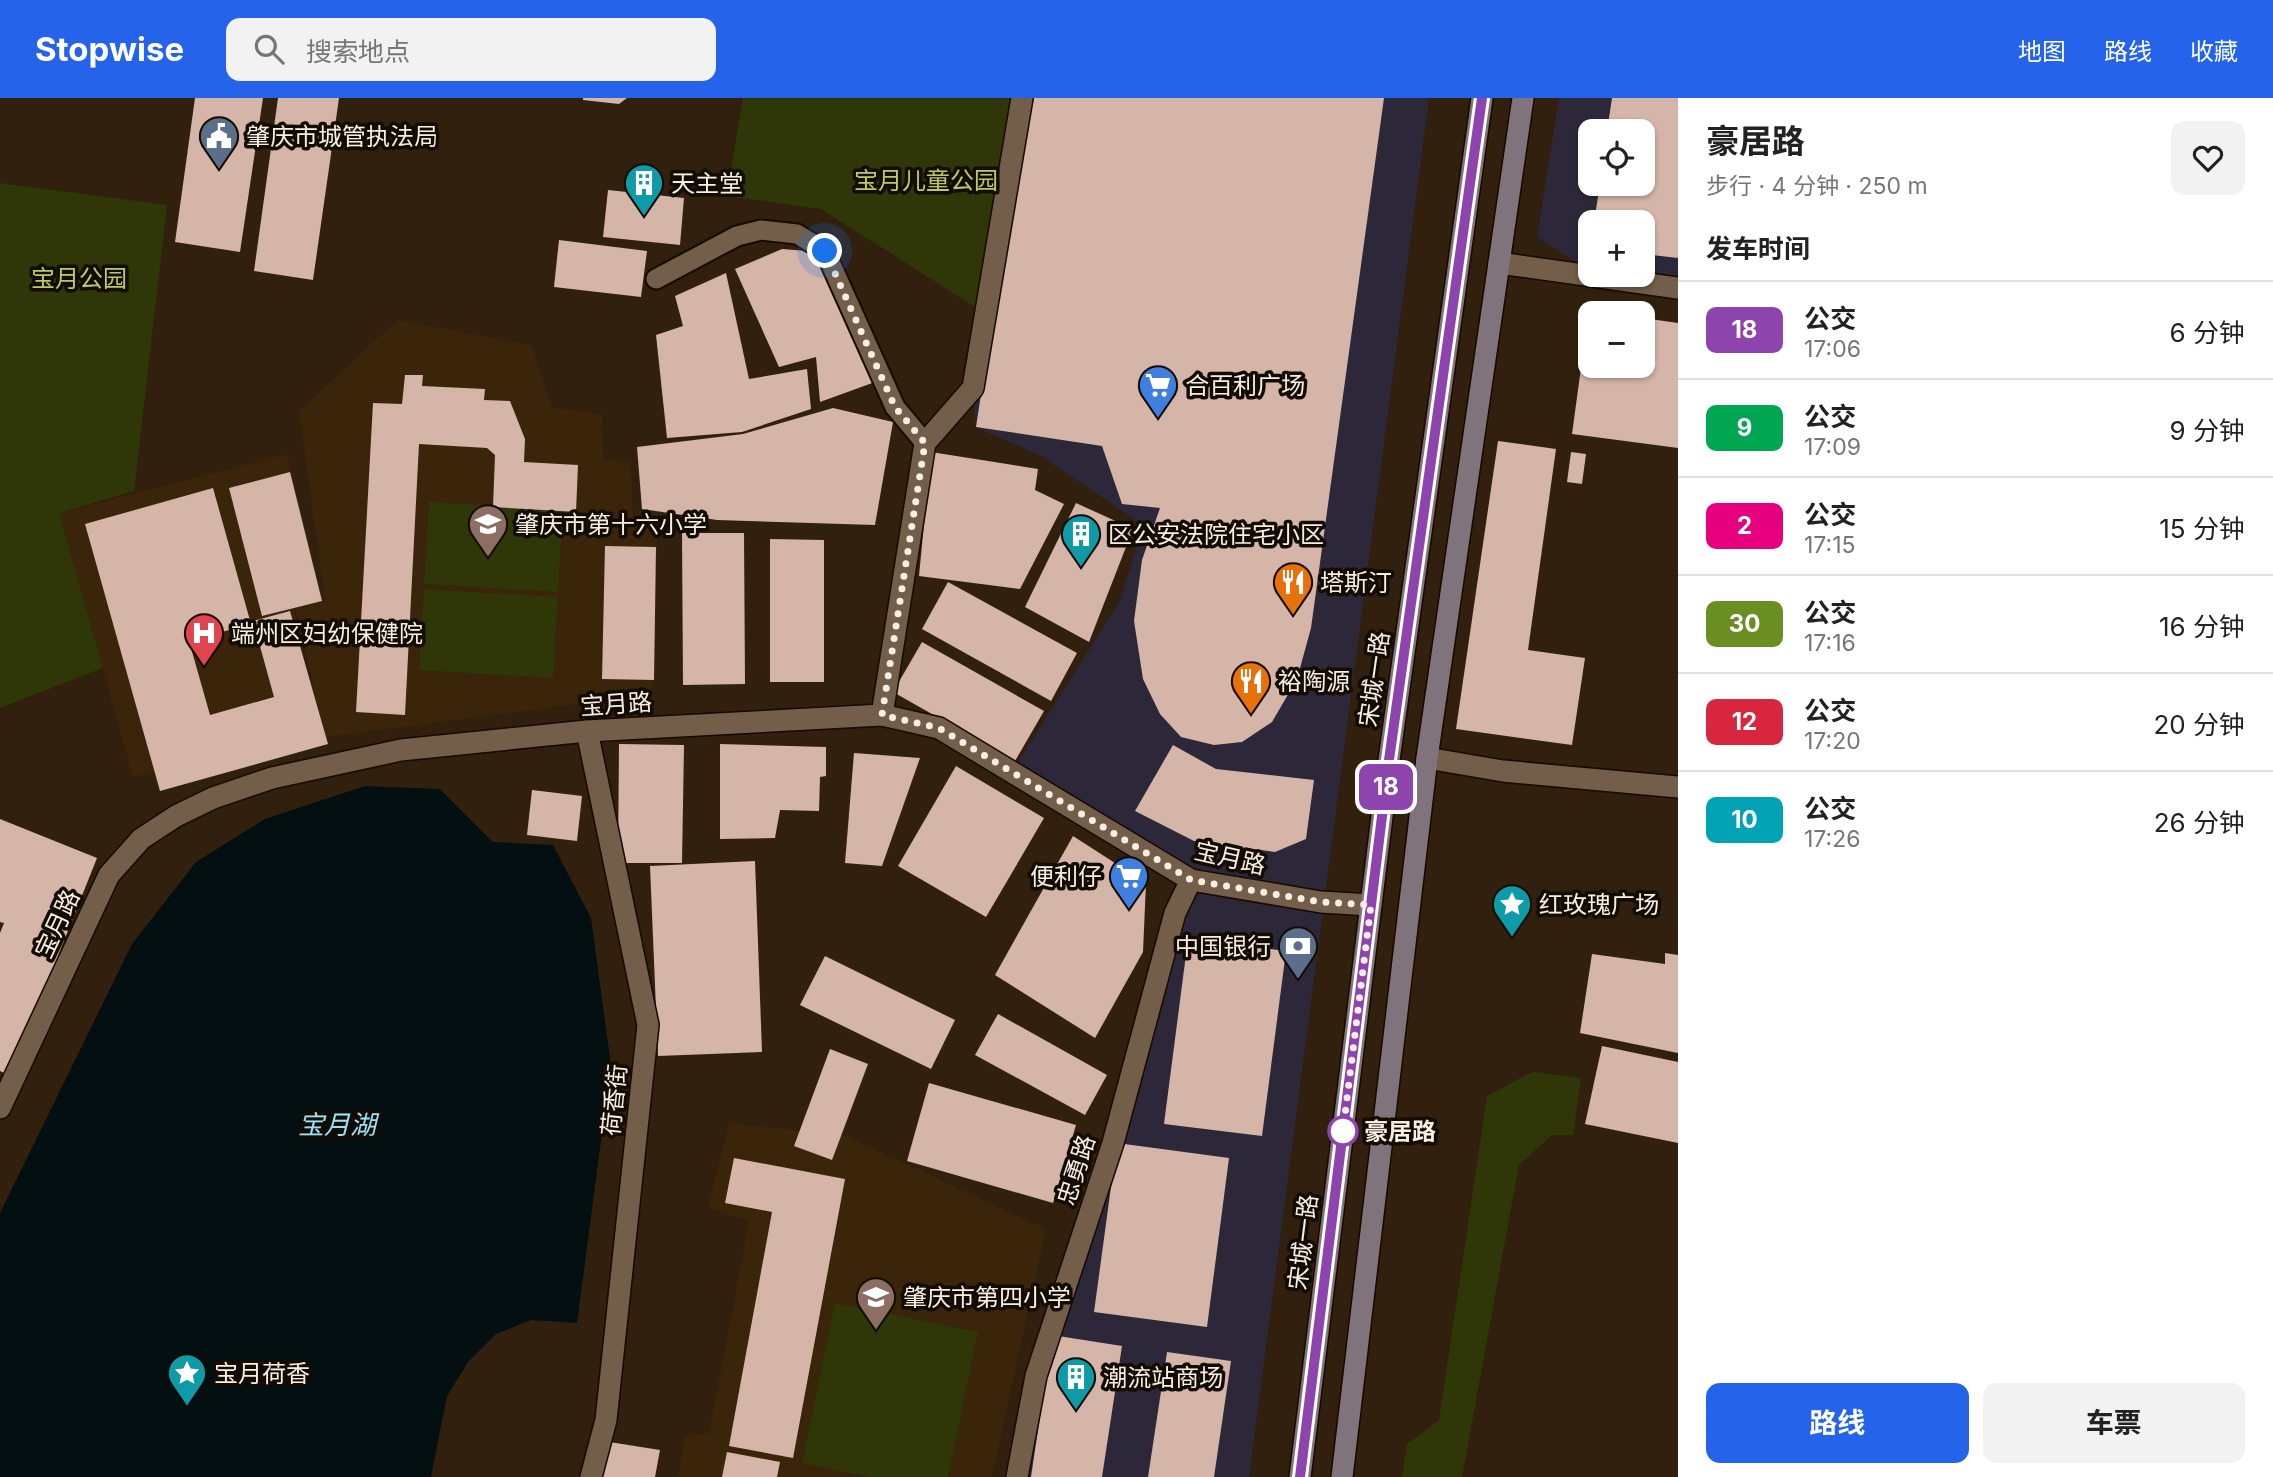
<!DOCTYPE html>
<html lang="zh">
<meta charset="utf-8">
<style>
:root{--surface:#fff;--page:#f2f2f2;--text:#222;--muted:#767676;--line:#e0e0e0;--accent:#2563eb}
body{margin:0;font-family:Inter,"Noto Sans SC",sans-serif;background:var(--page);color:var(--text);height:100vh;display:flex;flex-direction:column;font-size:26px;white-space:nowrap}
*{box-sizing:border-box;margin:0}
p{font-size:23px;color:var(--muted)}
.icon{flex:none;width:38px;height:38px;fill:none;stroke:currentColor;stroke-width:2;stroke-linecap:round;stroke-linejoin:round}
.map{position:relative;flex:1;overflow:hidden}
.details{display:flex;flex-direction:column;background:var(--surface);width:595px}
.details>*{flex:none}
.badge{padding:0 14px;border-radius:10px;font-size:24px;line-height:46px}
.tools{position:absolute;left:1578px;top:21px;display:grid;gap:14px}
.tools a{display:grid;place-items:center;width:77px;height:77px;border-radius:14px;background:var(--surface);box-shadow:0 2px 5px #0004;font-size:35px}
.you{position:absolute;width:35px;height:35px;margin:-18px;border:5px solid #fff;border-radius:50%;background:#1a73e8;box-shadow:0 0 0 10px #1a73e833}
.map>.badge{position:absolute;translate:-50% -50%;box-shadow:0 0 0 4px #fff}
h2{padding:0 28px;font-size:26px;line-height:63px}
.round{display:grid;place-items:center;flex:none;width:74px;height:74px;border-radius:14px;background:var(--page)}
.summary{display:flex;align-items:center;justify-content:space-between;height:119px;padding:0 28px}
h1{font-size:33px;font-weight:700;line-height:52px}
.primary-button{display:flex;gap:14px;margin-top:auto;padding:14px 28px}
.primary-button a{flex:1;height:80px;border-radius:14px;background:var(--accent);color:#fff;font-size:28px;font-weight:700;line-height:80px;text-align:center}
.primary-button a+a{background:var(--page);color:var(--text)}
ul{padding:0;list-style:none}
li{display:flex;align-items:center;gap:21px;height:98px;padding:0 28px;border-top:2px solid var(--line)}
li div{flex:1}
li b{display:block;font-size:26px}
li em{font-style:normal}
li .badge{min-width:77px;font-weight:700;text-align:center}
header{display:flex;align-items:center;gap:42px;box-sizing:border-box;height:98px;padding:0 35px;background:var(--accent);color:#fff}
header strong{font-size:33px}
nav{display:flex;gap:38px;margin-inline-start:auto;font-size:24px}
.search{width:490px;height:63px;background:var(--page);display:flex;align-items:center;gap:18px;box-sizing:border-box;padding:0 24px;border-radius:14px;color:var(--muted);font-size:26px}
main{display:flex;flex:1;min-height:0}
.map>svg:first-child{display:block}
.commercial{fill:#2d2839;fill-rule:evenodd}
.built{fill:#3a240a}
.green{fill:#2f3607}
.water{fill:#040f12}
.building{fill:#d4b5a7}
.lines{fill:none;stroke-linecap:round;stroke-linejoin:round}
.lane-casing{stroke:#180900;stroke-width:23}
.street-casing{stroke:#180900;stroke-width:24}
.secondary-casing{stroke:#180900;stroke-width:24}
.lane{stroke:#725e49;stroke-width:19}
.street{stroke:#725e49;stroke-width:21}
.secondary{stroke:#80737b;stroke-width:21}
.line-casing{stroke:#fff;stroke-width:16}
.line{stroke:#8e44ad;stroke-width:10}
.walk{stroke:#f9eee2;stroke-width:7;stroke-dasharray:0 12.6}
.stop-dot{fill:#fff;stroke:#8e44ad;stroke-width:3.5}
.labels{text-anchor:middle;dominant-baseline:central;stroke-width:7;stroke-linejoin:round;paint-order:stroke}
.poi-label{font-size:24px;fill:#f9eee2;stroke:#130c05;text-anchor:start}
.park-label{font-size:24px;fill:#bacb65;stroke:#130c05}
.street-label{font-size:24px;fill:#f9eee2;stroke:#130c05}
.stop-label{font-size:24px;font-weight:bold;fill:#f9eee2;stroke:#130c05;text-anchor:start}
.water-label{font-size:26px;font-style:italic;fill:#9ae2f7;stroke:#130c05}
</style>
<header>
<strong>Stopwise</strong>
<div class="search"><svg class="icon" aria-label="search" viewBox="0 0 24 24"><circle cx="10" cy="10" r="6"/><path d="M15 15l6 6"/></svg>搜索地点</div>
<nav><a>地图</a><a>路线</a><a>收藏</a></nav>
</header>
<main>
<div class="map">
<svg width="1678" height="1379" viewBox="0 0 1678 1379">
<rect width="100%" height="100%" fill="#31200d"/>
<g class="commercial">
<polygon points="1022,0 1429,0 1249,1379 1017,1379 1191,782 1012,674 1121,501 1143,427 1041,358 976,329 973,290"/>
<path d="M1559 0H1678V190L1643 177V124H1591V174L1537 139ZM1591 33H1643V86H1591Z"/>
</g>
<g class="built">
<polygon points="397,222 531,247 552,310 602,316 604,361 630,364 633,416 658,417 652,596 325,639 296,511 294,512 319,626 133,679 59,415 287,356 323,502 299,511 325,503 299,313"/>
<polygon points="729,1025 844,1037 1046,1131 992,1379 678,1379 685,1338 709,1335 749,1123 708,1110"/>
</g>
<g class="green">
<polygon points="743,0 1022,0 986,216 821,111 727,98"/>
<polygon points="0,85 167,107 134,393 59,415 103,570 0,610"/>
<polygon points="429,404 563,412 558,494 424,486"/>
<polygon points="424,491 558,499 553,580 419,572"/>
<polygon points="1532,974 1581,980 1573,1037 1552,1037 1519,1067 1462,1379 1402,1379 1407,1346 1439,1322 1487,998"/>
<polygon points="835,1205 978,1234 948,1379 869,1379 802,1365"/>
</g>
<polygon class="water" points="365,688 440,691 493,744 553,747 591,820 611,967 577,1225 531,1222 496,1236 468,1264 447,1298 431,1379 0,1379 0,1115 132,846 196,764 265,721"/>
<g class="building">
<polygon points="195,0 263,0 240,154 175,144"/>
<polygon points="278,0 339,0 313,182 254,173"/>
<polygon points="583,0 627,0 619,6 583,2"/>
<polygon points="1027,0 1384,0 1311,530 1297,581 1272,624 1242,644 1214,647 1181,639 1160,616 1143,581 1134,523 1142,462 1160,410 1122,406 1102,348 976,329"/>
<polygon points="1612,0 1678,0 1678,160 1643,156 1643,124 1594,124 1600,86 1643,86 1643,33 1607,33"/>
<polygon points="608,92 684,100 680,147 603,139"/>
<polygon points="559,142 647,153 641,199 554,189"/>
<polygon points="782,151 819,154 875,284 820,304 816,259 779,269 735,171"/>
<polygon points="726,175 749,281 807,271 811,311 742,334 667,340 656,237 683,228 675,198"/>
<polygon points="1589,211 1591,211 1591,268 1643,268 1643,220 1678,225 1678,350 1572,336"/>
<polygon points="405,277 423,277 422,288 485,291 484,302 510,303 525,341 524,364 578,367 576,414 493,409 495,357 487,350 419,346 405,617 356,614 373,305 402,306"/>
<polygon points="833,310 893,324 875,427 717,422 642,411 637,349 743,336"/>
<polygon points="1498,343 1556,351 1528,552 1585,560 1572,647 1456,631"/>
<polygon points="931,354 1038,371 1035,392 1064,406 1020,491 919,478"/>
<polygon points="1571,354 1586,356 1582,386 1567,384"/>
<polygon points="290,374 322,503 262,518 229,390"/>
<polygon points="213,390 251,526 189,543 210,617 274,599 253,523 290,513 328,646 160,693 85,426"/>
<polygon points="1076,405 1133,431 1089,544 1025,509"/>
<polygon points="682,435 744,435 745,586 683,587"/>
<polygon points="770,441 824,442 824,584 770,584"/>
<polygon points="605,448 656,449 654,582 602,581"/>
<polygon points="948,484 1077,555 1051,603 922,531"/>
<polygon points="922,544 1044,613 1015,663 893,594"/>
<polygon points="619,646 684,647 682,765 618,765"/>
<polygon points="720,646 826,649 826,678 820,679 819,713 780,712 775,740 720,741"/>
<polygon points="1173,647 1216,671 1314,682 1306,741 1275,754 1194,743 1135,713"/>
<polygon points="854,655 920,660 882,768 845,765"/>
<polygon points="956,668 1044,720 986,819 898,768"/>
<polygon points="532,692 582,698 577,743 527,737"/>
<polygon points="0,721 97,760 10,978 0,973 0,835 4,825 0,824"/>
<polygon points="1073,738 1146,785 1143,854 1095,940 995,877"/>
<polygon points="755,763 762,954 658,958 650,768"/>
<polygon points="1188,841 1286,853 1262,1038 1164,1026"/>
<polygon points="1665,855 1678,857 1678,955 1580,935 1592,856 1665,866"/>
<polygon points="825,858 955,922 931,971 800,907"/>
<polygon points="998,916 1107,977 1085,1017 975,957"/>
<polygon points="1602,948 1678,964 1678,1045 1585,1026"/>
<polygon points="830,951 868,966 832,1062 794,1048"/>
<polygon points="929,985 1076,1027 1053,1105 907,1063"/>
<polygon points="1117,1045 1229,1060 1207,1229 1094,1214"/>
<polygon points="734,1060 845,1081 793,1360 729,1348 772,1114 725,1105"/>
<polygon points="1052,1237 1122,1248 1102,1379 1031,1379"/>
<polygon points="1167,1254 1231,1263 1214,1379 1148,1379"/>
<polygon points="603,1343 660,1352 655,1379 598,1379"/>
<polygon points="727,1354 780,1364 777,1379 722,1379"/>
</g>
<g class="lines">
<g class="lane-casing">
<polyline id="lane" points="656,181 737,138 761,132 797,136 825,153 895,309 925,345"/>
</g>
<g class="street-casing">
<g id="street">
<polyline points="1499,165 1678,190"/>
<polyline points="882,617 925,345 973,290 1022,0"/>
<polyline points="587,633 648,927 606,1322 591,1379"/>
<polyline points="1427,660 1503,673 1678,689"/>
<polyline points="0,1010 109,777 141,741 176,718 213,700 272,680 401,652 587,633 882,617 939,630 1191,782 1321,804 1371,807"/>
<polyline points="1017,1379 1036,1278 1113,1045 1175,815 1191,782"/>
</g>
</g>
<g class="secondary-casing">
<g id="secondary">
<polyline points="1300,1379 1389,662 1482,0"/>
<polyline points="1342,1379 1427,660 1523,0"/>
</g>
</g>
<use href="#lane" class="lane"/>
<use href="#street" class="street"/>
<use href="#secondary" class="secondary"/>
</g>
<g class="lines">
<g class="line-casing">
<polyline id="line" points="1300,1379 1389,662 1482,0"/>
</g>
<use href="#line" class="line"/>
<polyline class="walk" points="825,153 895,309 925,345 882,617 939,630 1191,782 1321,804 1371,807 1343,1033"/>
</g>
<defs>
<g id="civic-pin" transform="scale(2.0125)"><path d="M0 17L-7.5 6A9.5 9.5 0 1 1 7.5 6Z" fill="#5c6f8a" stroke="#130c05"/><path d="M-.6-6.5H3V-4.5H.6V-3L4-1V1h2V6H-6V1h2V-1L-.6-3ZM-1.2 2.5V6h2.4V2.5Z" fill="#fff"/></g>
<g id="building-pin" transform="scale(2.0125)"><path d="M0 17L-7.5 6A9.5 9.5 0 1 1 7.5 6Z" fill="#0f9aa8" stroke="#130c05"/><path d="M-4-6H4V6H1V3H-1V6H-4ZM-2.5-4.3h1.7v1.8h-1.7ZM.8-4.3h1.7v1.8H.8ZM-2.5-1h1.7V.8h-1.7ZM.8-1h1.7V.8H.8Z" fill="#fff"/></g>
<g id="supermarket-pin" transform="scale(2.0125)"><path d="M0 17L-7.5 6A9.5 9.5 0 1 1 7.5 6Z" fill="#3f7fe0" stroke="#130c05"/><path d="M-6-5.5h2.5l.6 2H6L4.5 2H-2.5L-4.4-4H-6ZM-1.5 3.2a1.3 1.3 0 1 0 .1 0ZM3 3.2a1.3 1.3 0 1 0 .1 0Z" fill="#fff"/></g>
<g id="school-pin" transform="scale(2.0125)"><path d="M0 17L-7.5 6A9.5 9.5 0 1 1 7.5 6Z" fill="#8d6e63" stroke="#130c05"/><path d="M0-5L7-2L0 1L-7-2ZM-4 1L0 2.5L4 1V4Q0 6-4 4Z" fill="#fff"/></g>
<g id="restaurant-pin" transform="scale(2.0125)"><path d="M0 17L-7.5 6A9.5 9.5 0 1 1 7.5 6Z" fill="#e8710a" stroke="#130c05"/><path d="M-5-6h1v4h1v-4h1v4h1v-4h1v5L-1.5 .5V6h-2V.5L-5-1ZM5-6V6H3V1.5H1.5Q1.5-4 5-6Z" fill="#fff"/></g>
<g id="hospital-pin" transform="scale(2.0125)"><path d="M0 17L-7.5 6A9.5 9.5 0 1 1 7.5 6Z" fill="#e0444e" stroke="#130c05"/><path d="M-5-5h3v3.5h4V-5h3V5h-3V1.5h-4V5h-3Z" fill="#fff"/></g>
<g id="sight-pin" transform="scale(2.0125)"><path d="M0 17L-7.5 6A9.5 9.5 0 1 1 7.5 6Z" fill="#0f9aa8" stroke="#130c05"/><path d="M0-6L1.8-2.2L6-1.7L2.9 1.2L3.7 5.4L0 3.3L-3.7 5.4L-2.9 1.2L-6-1.7L-1.8-2.2Z" fill="#fff"/></g>
<g id="bank-pin" transform="scale(2.0125)"><path d="M0 17L-7.5 6A9.5 9.5 0 1 1 7.5 6Z" fill="#5c6f8a" stroke="#130c05"/><path d="M-6-4H6V4H-6ZM0-2.3a2.3 2.3 0 1 0 0 4.6a2.3 2.3 0 1 0 0-4.6Z" fill="#fff"/></g>
</defs>
<g fill-rule="evenodd">
<use href="#civic-pin" x="219" y="38"/>
<use href="#building-pin" x="644" y="85"/>
<use href="#supermarket-pin" x="1158" y="287"/>
<use href="#school-pin" x="488" y="426"/>
<use href="#building-pin" x="1081" y="436"/>
<use href="#restaurant-pin" x="1293" y="484"/>
<use href="#hospital-pin" x="204" y="535"/>
<use href="#restaurant-pin" x="1251" y="583"/>
<use href="#supermarket-pin" x="1129" y="778"/>
<use href="#sight-pin" x="1512" y="806"/>
<use href="#bank-pin" x="1298" y="848"/>
<use href="#school-pin" x="876" y="1199"/>
<use href="#sight-pin" x="187" y="1275"/>
<use href="#building-pin" x="1076" y="1279"/>
</g>
<circle class="stop-dot" cx="1343" cy="1033" r="14"/>
<g class="labels">
<g class="poi-label">
<text x="246" y="38">肇庆市城管执法局</text>
<text x="671" y="85">天主堂</text>
<text x="1185" y="287">合百利广场</text>
<text x="515" y="426">肇庆市第十六小学</text>
<text x="1108" y="436">区公安法院住宅小区</text>
<text x="1320" y="484">塔斯汀</text>
<text x="231" y="535">端州区妇幼保健院</text>
<text x="1278" y="583">裕陶源</text>
<text x="1102" y="778" text-anchor="end">便利仔</text>
<text x="1539" y="806">红玫瑰广场</text>
<text x="1271" y="848" text-anchor="end">中国银行</text>
<text x="903" y="1199">肇庆市第四小学</text>
<text x="214" y="1275">宝月荷香</text>
<text x="1103" y="1279">潮流站商场</text>
</g>
<g class="park-label">
<text x="926" y="82">宝月儿童公园</text>
<text x="79" y="180">宝月公园</text>
</g>
<g class="street-label">
<text transform="translate(1374 581) rotate(-82)">宋城一路</text>
<text transform="translate(616 606) rotate(-4)">宝月路</text>
<text transform="translate(1230 760) rotate(13)">宝月路</text>
<text transform="translate(57 826) rotate(-65)">宝月路</text>
<text transform="translate(614 1002) rotate(-84)">荷香街</text>
<text transform="translate(1076 1072) rotate(-72)">忠勇路</text>
<text transform="translate(1303 1144) rotate(-83)">宋城一路</text>
</g>
<g class="stop-label">
<text x="1364" y="1033">豪居路</text>
</g>
<g class="water-label">
<text x="337" y="1026">宝月湖</text>
</g>
</g>
</svg>
<div class="tools">
<a><svg class="icon" aria-label="locate" viewBox="0 0 24 24"><circle cx="12" cy="12" r="6"/><path d="M12 2v4M12 18v4M2 12h4M18 12h4"/></svg></a>
<a>+</a>
<a>−</a>
</div>
<div class="you" style="left:825px;top:153px"></div>
<b class="badge" style="left:1386px;top:689px;background:#8e44ad;color:#fff">18</b>
</div>
<section class="details">
<div class="summary"><div><h1>豪居路</h1><p>步行 · 4 分钟 · 250 m</p></div><a class="round"><svg class="icon" aria-label="heart" viewBox="0 0 24 24"><path d="M12 20l-8-8c-3-5 5-10 8-4 3-6 11-1 8 4z"/></svg></a></div>
<h2>发车时间</h2>
<ul>
<li><span class="badge" style="background:#8e44ad;color:#fff">18</span><div><b>公交</b><p>17:06</p></div><em>6 分钟</em></li>
<li><span class="badge" style="background:#00a651;color:#fff">9</span><div><b>公交</b><p>17:09</p></div><em>9 分钟</em></li>
<li><span class="badge" style="background:#e6007e;color:#fff">2</span><div><b>公交</b><p>17:15</p></div><em>15 分钟</em></li>
<li><span class="badge" style="background:#6b8e23;color:#fff">30</span><div><b>公交</b><p>17:16</p></div><em>16 分钟</em></li>
<li><span class="badge" style="background:#d7263d;color:#fff">12</span><div><b>公交</b><p>17:20</p></div><em>20 分钟</em></li>
<li><span class="badge" style="background:#00a3b4;color:#fff">10</span><div><b>公交</b><p>17:26</p></div><em>26 分钟</em></li>
</ul>
<div class="primary-button"><a>路线</a><a>车票</a></div>
</section>
</main>
